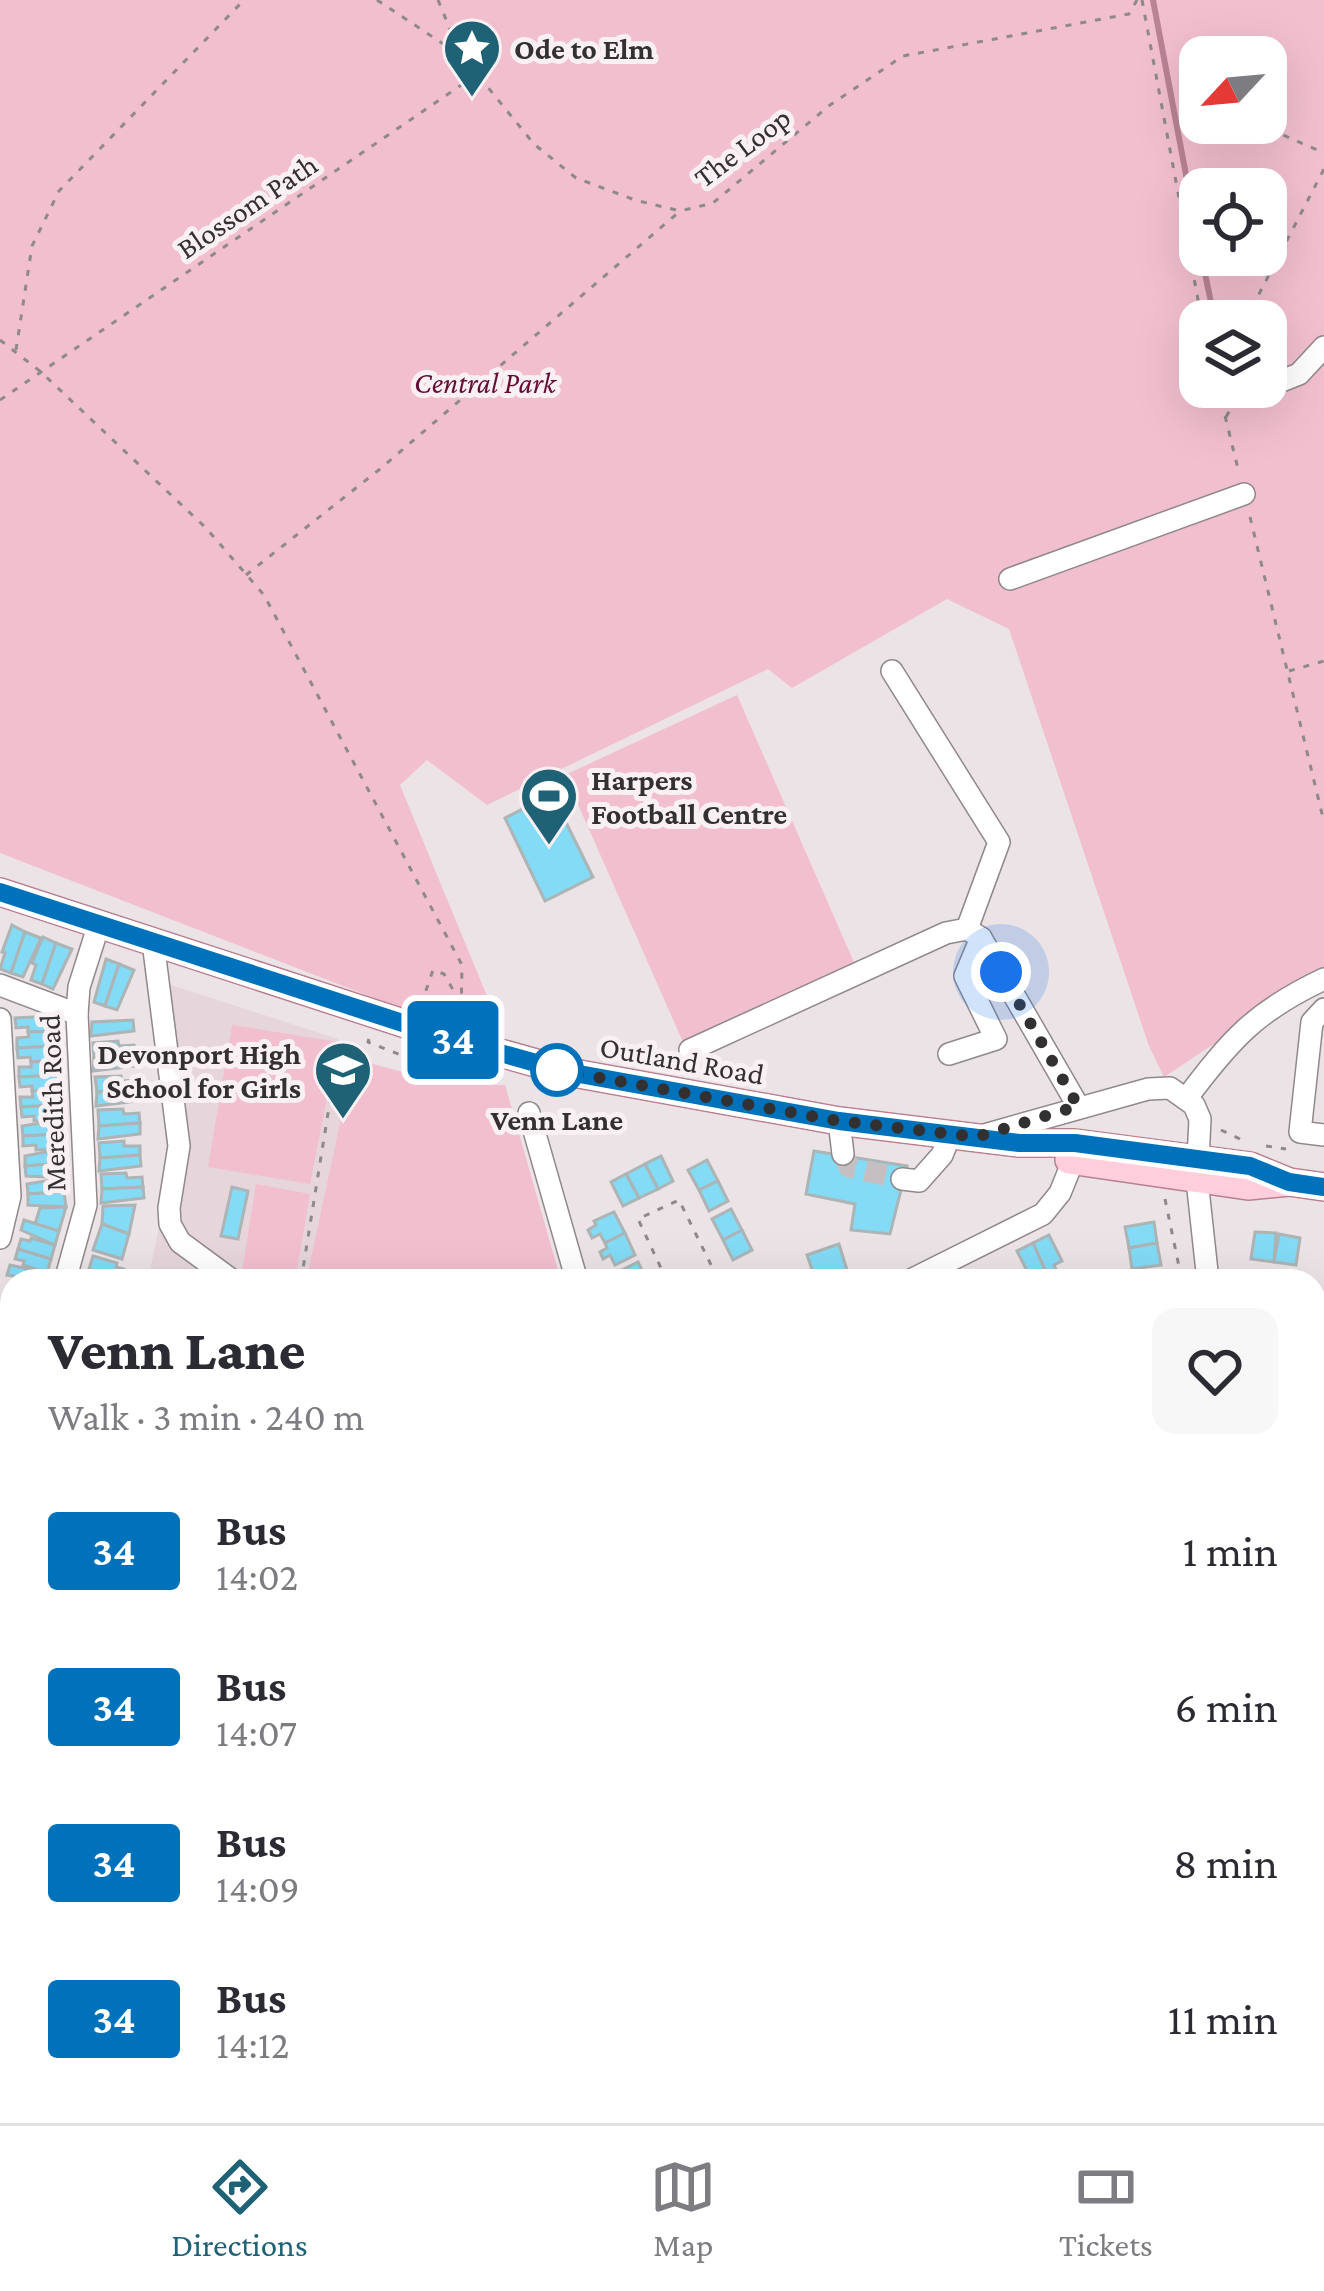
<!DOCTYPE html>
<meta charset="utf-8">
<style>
:root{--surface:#fff;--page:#f7f7f7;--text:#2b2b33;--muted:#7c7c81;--line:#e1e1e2;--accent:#1f6275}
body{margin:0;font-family:"Crimson Pro",serif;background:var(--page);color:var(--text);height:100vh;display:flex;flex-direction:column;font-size:45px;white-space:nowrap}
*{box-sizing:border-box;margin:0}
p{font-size:39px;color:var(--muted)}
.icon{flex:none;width:66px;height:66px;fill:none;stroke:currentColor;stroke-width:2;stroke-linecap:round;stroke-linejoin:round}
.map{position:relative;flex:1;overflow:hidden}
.sheet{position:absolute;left:0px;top:1269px;width:1326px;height:855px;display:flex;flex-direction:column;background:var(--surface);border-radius:36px 36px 0 0;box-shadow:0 12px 48px #0002}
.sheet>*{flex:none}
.badge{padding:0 24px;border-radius:9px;font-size:42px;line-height:78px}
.needle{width:78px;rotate:244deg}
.fabs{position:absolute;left:1179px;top:36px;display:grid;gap:24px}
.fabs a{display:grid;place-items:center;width:108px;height:108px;border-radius:24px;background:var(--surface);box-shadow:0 12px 48px #0002;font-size:60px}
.you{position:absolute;width:60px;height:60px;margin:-30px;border:9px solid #fff;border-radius:50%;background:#1a73e8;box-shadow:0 0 0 18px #1a73e833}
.map>.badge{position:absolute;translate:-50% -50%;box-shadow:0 0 0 6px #fff}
.round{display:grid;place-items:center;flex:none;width:126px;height:126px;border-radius:24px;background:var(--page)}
.headline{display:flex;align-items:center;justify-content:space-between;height:204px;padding:0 48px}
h1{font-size:57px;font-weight:800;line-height:90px}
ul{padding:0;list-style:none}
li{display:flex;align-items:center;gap:36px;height:156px;padding:0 48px}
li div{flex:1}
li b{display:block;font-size:45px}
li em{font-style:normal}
li .badge{min-width:132px;font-weight:700;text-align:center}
.menu{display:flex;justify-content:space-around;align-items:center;height:168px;border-top:3px solid var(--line);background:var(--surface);font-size:33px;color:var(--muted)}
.menu a{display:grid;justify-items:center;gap:6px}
.menu .selected{color:var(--accent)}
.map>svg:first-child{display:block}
.built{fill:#e6d6db}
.green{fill:#f2bfce;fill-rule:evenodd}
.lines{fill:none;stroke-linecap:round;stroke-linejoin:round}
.stream{stroke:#b98394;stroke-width:6}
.building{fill:#83dbf6;stroke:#acb4b6;stroke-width:3}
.minor-tunnel{stroke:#c6bfc1;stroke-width:21;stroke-dasharray:21 10;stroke-linecap:butt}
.minor-casing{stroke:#90888a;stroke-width:24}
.major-casing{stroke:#b78192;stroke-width:30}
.path{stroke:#8e898a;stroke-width:3;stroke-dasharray:6 9;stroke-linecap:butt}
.minor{stroke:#fff;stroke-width:21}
.major{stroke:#fecedd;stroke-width:27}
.path-bridge{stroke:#8e898a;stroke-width:3;stroke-dasharray:6 9;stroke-linecap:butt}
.line-casing{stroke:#fff;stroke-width:27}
.line{stroke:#0072bc;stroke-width:18}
.walk{stroke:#333031;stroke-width:12;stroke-dasharray:0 21.6}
.stop-dot{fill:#fff;stroke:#0072bc;stroke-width:6}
.labels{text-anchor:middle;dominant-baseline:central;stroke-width:10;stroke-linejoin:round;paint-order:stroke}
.poi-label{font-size:30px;font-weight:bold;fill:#333031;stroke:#f9f0f3;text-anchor:start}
.street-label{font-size:30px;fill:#333031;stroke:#f9f0f3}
.park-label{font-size:30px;font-style:italic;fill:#640d35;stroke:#f9f0f3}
.stop-label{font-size:30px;font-weight:bold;fill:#333031;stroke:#f9f0f3}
</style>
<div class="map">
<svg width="1324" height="2123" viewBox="0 0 1324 2123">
<rect width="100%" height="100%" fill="#ebe3e5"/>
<polygon class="built" points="153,979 338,1039 355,1059 450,1085 505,1085 561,1281 148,1281 173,1157"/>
<g class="green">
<path d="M0 0H1324V971L1164 1077 1149 1046 1009 629 947 599 792 688 768 669 487 805 427 760 400 785 489 1001 419 1013 395 1006 0 853ZM1200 57H1266V123H1200ZM1200 189H1266V255H1200ZM1200 321H1266V387H1200Z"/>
<polygon points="737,695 856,967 683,1042 565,775"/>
<polygon points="232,1025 338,1042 310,1184 208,1167"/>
<polygon points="354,1059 450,1085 505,1085 561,1281 306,1281"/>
<polygon points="256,1184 310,1194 295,1281 241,1278"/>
</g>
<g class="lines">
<g class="stream">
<polyline points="1153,0 1200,249"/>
<polyline points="1201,255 1215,321"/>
</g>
</g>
<g class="building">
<polygon points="552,794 593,877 545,901 505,818"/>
<polygon points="12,925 25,932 11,973 0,969 5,953 2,952"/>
<polygon points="25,932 41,938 23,977 11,973"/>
<polygon points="43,937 56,943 42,984 31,980 36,965 32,963"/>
<polygon points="56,943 72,949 53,989 42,984"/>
<polygon points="106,959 119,964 105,1006 94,1002"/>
<polygon points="119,964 134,970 117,1010 105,1006"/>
<polygon points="53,1016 54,1031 28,1032 28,1027 16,1028 15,1018"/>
<polygon points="133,1020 134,1031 91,1036 92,1022"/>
<polygon points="28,1032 54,1031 55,1046 17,1048 17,1038 29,1037"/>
<polygon points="118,1041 119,1046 134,1045 135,1055 94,1058 93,1043"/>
<polygon points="55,1046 56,1060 31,1062 30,1057 18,1058 17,1048"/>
<polygon points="135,1055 136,1066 93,1071 94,1058"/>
<polygon points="56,1061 57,1075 19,1077 19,1067 31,1067 31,1062"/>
<polygon points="57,1075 58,1090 32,1091 32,1086 20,1087 19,1077"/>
<polygon points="121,1076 121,1081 137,1080 137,1090 97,1092 95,1077"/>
<polygon points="58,1090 59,1105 21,1107 20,1097 33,1097 32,1091"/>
<polygon points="137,1090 138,1101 96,1106 97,1092"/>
<polygon points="59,1105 60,1119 34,1121 34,1116 22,1117 21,1107"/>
<polygon points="123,1109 124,1114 139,1113 140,1123 99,1126 98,1110"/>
<polygon points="60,1120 61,1134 23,1136 22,1126"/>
<polygon points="140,1123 140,1134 98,1139 99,1126"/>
<polygon points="61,1134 61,1149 36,1150 36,1145 23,1146 23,1136"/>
<polygon points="124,1141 124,1146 140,1146 140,1155 100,1158 99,1143"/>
<polygon points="61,1149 63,1163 25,1166 25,1156"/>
<polygon points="814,1151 907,1166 890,1234 851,1230 855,1204 806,1194"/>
<polygon points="140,1155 141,1166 99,1171 100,1158"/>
<polygon points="661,1156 673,1181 658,1189 645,1164"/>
<polygon points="707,1160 718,1181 699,1190 688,1170"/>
<polygon points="63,1163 64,1178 26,1176 25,1166"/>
<polygon points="645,1164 658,1189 639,1198 626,1174"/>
<polygon points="126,1173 127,1178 142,1177 143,1187 102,1189 101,1174"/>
<polygon points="626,1174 639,1198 623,1206 611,1182"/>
<polygon points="64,1178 64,1192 28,1194 27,1184"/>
<polygon points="718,1181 728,1201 709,1211 699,1190"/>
<polygon points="143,1187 144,1198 101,1203 102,1189"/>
<polygon points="232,1187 248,1191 238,1239 221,1236"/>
<polygon points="64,1192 66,1207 28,1205 28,1194"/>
<polygon points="135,1205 129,1234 102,1224 103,1206"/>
<polygon points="66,1207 59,1231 35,1224 40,1208"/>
<polygon points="731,1209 742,1230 723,1240 712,1219"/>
<polygon points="614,1212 625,1233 605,1243 600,1234 592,1238 588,1230 596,1225 594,1221"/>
<polygon points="24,1220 59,1231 55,1245 21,1230"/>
<polygon points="1154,1222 1157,1243 1129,1248 1125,1227"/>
<polygon points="102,1224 129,1234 122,1259 93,1250"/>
<polygon points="742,1230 752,1250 733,1260 723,1240"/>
<polygon points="1255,1232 1276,1233 1274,1262 1251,1259"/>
<polygon points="625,1233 635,1255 615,1265 610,1255 603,1259 600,1252 607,1248 605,1243"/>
<polygon points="1279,1234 1300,1238 1296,1265 1274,1262"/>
<polygon points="1049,1235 1062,1261 1054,1265 1061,1281 1050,1281 1033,1243"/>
<polygon points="31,1238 55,1245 51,1259 18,1249 21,1239 30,1241"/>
<polygon points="1033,1243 1050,1281 1037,1281 1035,1275 1030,1277 1017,1251"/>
<polygon points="1157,1243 1161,1265 1132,1269 1129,1248"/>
<polygon points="839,1244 847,1270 816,1281 807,1255"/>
<polygon points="18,1249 51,1259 47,1273 23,1265 24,1261 15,1259"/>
<polygon points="93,1256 117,1263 116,1267 124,1269 121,1279 89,1269"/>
<polygon points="638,1262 647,1281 617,1281 618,1272"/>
<polygon points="10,1265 47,1273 45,1281 7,1275"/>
</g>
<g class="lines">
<polyline class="minor-tunnel" points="843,1154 849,1167 902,1179"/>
<g class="minor-casing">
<g id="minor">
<polyline points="1266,387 1299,374 1324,347"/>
<polyline points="1010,579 1244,494"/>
<polyline points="892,671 999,842 967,929"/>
<polyline points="153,942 179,1146 169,1208 170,1224 180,1242 233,1281"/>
<polyline points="0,985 77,1014"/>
<polyline points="1324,1009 1312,1022 1300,1132 1324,1135"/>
<polyline points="0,1019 10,1196 0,1238"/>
<polyline points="690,1050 946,933 967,929 981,938 1078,1106"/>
<polyline points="949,1054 996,1039 965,976 981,938"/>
<path d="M1186 1099C1231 1039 1256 1011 1324 979"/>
<polyline points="529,1113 577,1281"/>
<polyline points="839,1121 843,1154"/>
<polyline points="984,1135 1148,1089 1170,1088 1194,1105 1200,1119 1197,1180 1208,1281"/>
<polyline points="902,1179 919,1181 942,1155 950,1135"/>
<polyline points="65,1281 86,1205 77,1014 79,987 99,924"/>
<polyline points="909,1281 1043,1214 1060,1193 1073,1161"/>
<polyline points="1314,1443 1324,1441"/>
<polyline points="0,1453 12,1459"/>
<polyline points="0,1569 12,1574"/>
<polyline points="1314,1571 1324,1580"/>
<polyline points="0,1775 12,1759"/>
<polyline points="1314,1848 1324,1842"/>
<polyline points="1314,1960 1324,1971"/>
<polyline points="1314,2036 1324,2026"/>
<polyline points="460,2112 469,2123"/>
<polyline points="864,2112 871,2123"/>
<polyline points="980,2112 1002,2123"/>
<polyline points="0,2122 12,2108"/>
<polyline points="217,2123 226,2112"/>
<polyline points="498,2123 509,2112"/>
<polyline points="811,2123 820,2112"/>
</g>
</g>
<g class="major-casing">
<g id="major">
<polyline points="0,892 461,1042 568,1072 839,1121 1019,1143 1075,1143 1250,1166 1289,1182"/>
<polyline points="1069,1160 1248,1186 1289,1182 1324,1187"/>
</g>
</g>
<g class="path">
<polyline points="377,0 460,55"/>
<polyline points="438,0 461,56 473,62 477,74 534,144 576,178 635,200 680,211 713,203 830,105 903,56 1129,14 1137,0"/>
<polyline points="1142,0 1202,321"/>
<polyline points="1256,123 1324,153"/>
<polyline points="1245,321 1324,169"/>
<polyline points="0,340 41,372 206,528 264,595 462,965 461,1016"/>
<polyline points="16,350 32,246 59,191 244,0"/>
<polyline points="1218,387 1239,473"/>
<polyline points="0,400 476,75"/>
<polyline points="1226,417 1243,387"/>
<polyline points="1250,517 1324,822"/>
<polyline points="246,575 380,469 679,212"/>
<polyline points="1289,671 1324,661"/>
<polyline points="421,1005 433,970 444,974 460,1002"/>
<polyline points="369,1039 368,1042 406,1057 430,1057"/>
<polyline points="1221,1130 1240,1139"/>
<polyline points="1266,1146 1286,1149"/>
<polyline points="1165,1199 1182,1281"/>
<polyline points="301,1281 330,1101 351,1055"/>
<polyline points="667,1281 638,1219 679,1200 719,1281"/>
<polyline points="1314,1534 1324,1546"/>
<polyline points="1314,1605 1324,1613"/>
<polyline points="0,1687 12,1697"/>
</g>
<use href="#minor" class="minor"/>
<use href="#major" class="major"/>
<polyline class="path-bridge" points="406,1057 421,1007"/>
</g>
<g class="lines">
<g class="line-casing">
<polyline id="line" points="0,892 461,1042 568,1072 839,1121 1019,1143 1075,1143 1250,1166 1289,1182 1324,1187"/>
</g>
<use href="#line" class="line"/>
<polyline class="walk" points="557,1070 839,1121 977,1137 1078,1106 1001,972"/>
</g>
<defs>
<g id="sight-pin" transform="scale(3)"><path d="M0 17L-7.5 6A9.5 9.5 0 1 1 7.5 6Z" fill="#1f6275" stroke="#f9f0f3"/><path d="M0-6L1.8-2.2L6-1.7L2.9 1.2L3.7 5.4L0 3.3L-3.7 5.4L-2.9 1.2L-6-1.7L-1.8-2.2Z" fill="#fff"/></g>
<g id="stadium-pin" transform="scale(3)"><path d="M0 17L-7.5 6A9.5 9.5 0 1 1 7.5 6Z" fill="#1f6275" stroke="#f9f0f3"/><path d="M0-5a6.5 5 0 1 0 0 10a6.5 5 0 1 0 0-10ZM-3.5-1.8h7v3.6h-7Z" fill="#fff"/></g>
<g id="school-pin" transform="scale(3)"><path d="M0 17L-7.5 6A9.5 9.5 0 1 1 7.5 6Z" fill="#1f6275" stroke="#f9f0f3"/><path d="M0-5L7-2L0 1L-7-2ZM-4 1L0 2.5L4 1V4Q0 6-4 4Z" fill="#fff"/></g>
</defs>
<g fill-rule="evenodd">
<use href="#sight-pin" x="472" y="48"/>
<use href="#stadium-pin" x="549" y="796"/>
<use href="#school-pin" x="343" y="1070"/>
</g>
<circle class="stop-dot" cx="557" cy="1070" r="24"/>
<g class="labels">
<g class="poi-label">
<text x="514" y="48">Ode to Elm</text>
<text x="591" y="779">Harpers<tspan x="591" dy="34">Football Centre</tspan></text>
<text x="301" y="1053" text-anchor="end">Devonport High<tspan x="301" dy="34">School for Girls</tspan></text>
</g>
<g class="street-label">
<text transform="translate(742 147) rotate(-37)">The Loop</text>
<text transform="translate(247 206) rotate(-34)">Blossom Path</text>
<text transform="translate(682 1060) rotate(10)">Outland Road</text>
<text transform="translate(52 1103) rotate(-92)">Meredith Road</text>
</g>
<g class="park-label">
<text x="485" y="382">Central Park</text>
</g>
<g class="stop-label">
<text x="557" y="1119">Venn Lane</text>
</g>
</g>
</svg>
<div class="fabs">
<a><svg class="needle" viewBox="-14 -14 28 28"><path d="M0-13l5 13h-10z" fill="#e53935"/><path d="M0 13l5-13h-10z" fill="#7c7c81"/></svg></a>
<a><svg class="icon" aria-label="locate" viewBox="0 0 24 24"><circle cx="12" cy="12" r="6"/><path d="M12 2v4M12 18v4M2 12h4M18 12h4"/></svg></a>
<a><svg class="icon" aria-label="layers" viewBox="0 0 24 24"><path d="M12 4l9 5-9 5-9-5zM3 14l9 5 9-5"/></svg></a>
</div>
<div class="you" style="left:1001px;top:972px"></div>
<b class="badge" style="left:453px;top:1040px;background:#0072bc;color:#fff">34</b>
<section class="sheet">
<div class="headline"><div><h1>Venn Lane</h1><p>Walk · 3 min · 240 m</p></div><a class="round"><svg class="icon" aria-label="heart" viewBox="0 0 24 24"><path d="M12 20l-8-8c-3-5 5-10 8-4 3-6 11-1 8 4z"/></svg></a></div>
<ul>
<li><span class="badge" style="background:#0072bc;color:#fff">34</span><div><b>Bus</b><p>14:02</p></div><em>1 min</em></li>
<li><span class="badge" style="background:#0072bc;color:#fff">34</span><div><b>Bus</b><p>14:07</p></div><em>6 min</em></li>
<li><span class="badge" style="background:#0072bc;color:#fff">34</span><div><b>Bus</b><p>14:09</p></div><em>8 min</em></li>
<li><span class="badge" style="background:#0072bc;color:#fff">34</span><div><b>Bus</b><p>14:12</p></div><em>11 min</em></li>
</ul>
</section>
</div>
<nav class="menu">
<a class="selected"><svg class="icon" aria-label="directions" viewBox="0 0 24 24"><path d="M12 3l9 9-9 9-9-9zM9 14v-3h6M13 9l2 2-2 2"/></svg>Directions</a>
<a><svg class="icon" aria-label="map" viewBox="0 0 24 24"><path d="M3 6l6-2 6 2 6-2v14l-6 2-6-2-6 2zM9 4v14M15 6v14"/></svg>Map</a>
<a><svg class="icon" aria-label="tickets" viewBox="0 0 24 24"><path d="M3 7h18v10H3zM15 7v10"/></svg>Tickets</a>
</nav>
